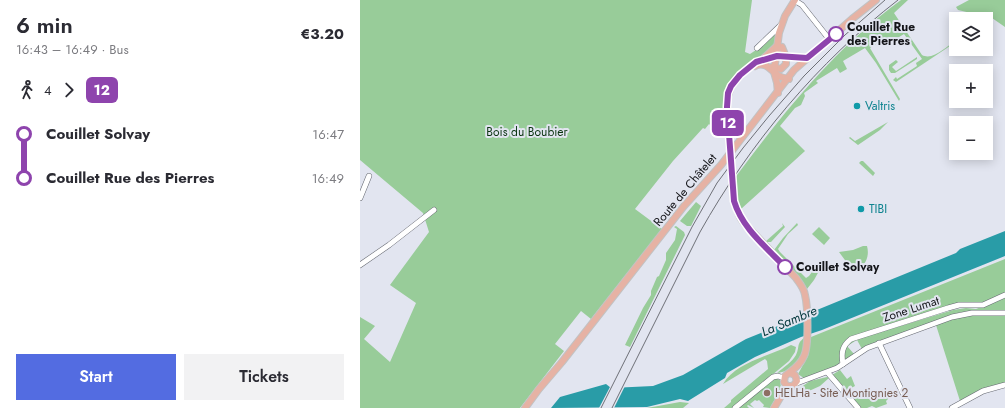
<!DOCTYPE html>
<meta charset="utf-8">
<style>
:root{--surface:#fff;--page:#f2f2f3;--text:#2b2b33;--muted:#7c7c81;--accent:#536ce1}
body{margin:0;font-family:Jost,sans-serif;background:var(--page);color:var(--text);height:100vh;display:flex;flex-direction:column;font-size:15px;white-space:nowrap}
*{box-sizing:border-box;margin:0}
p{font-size:13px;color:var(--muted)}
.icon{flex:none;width:22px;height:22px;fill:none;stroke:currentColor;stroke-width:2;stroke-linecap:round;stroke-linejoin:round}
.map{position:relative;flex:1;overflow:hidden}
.details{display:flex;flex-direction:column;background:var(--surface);width:360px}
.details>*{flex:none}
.badge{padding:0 8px;border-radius:6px;font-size:14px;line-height:26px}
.controls{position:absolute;left:589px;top:12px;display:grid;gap:8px}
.controls a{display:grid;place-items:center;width:44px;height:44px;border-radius:0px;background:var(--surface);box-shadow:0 2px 10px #0003;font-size:20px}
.map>.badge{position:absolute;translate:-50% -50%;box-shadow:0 0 0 2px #fff}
.legs{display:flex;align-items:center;gap:6px;height:44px;padding:0 16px;font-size:13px}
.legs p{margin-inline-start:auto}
.head{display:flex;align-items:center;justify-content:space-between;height:68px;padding:0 16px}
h1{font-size:22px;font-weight:600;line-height:30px}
.primary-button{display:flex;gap:8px;margin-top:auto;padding:8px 16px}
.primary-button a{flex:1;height:46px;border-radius:0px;background:var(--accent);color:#fff;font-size:16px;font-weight:600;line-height:46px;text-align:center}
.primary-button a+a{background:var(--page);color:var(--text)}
ul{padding:0 16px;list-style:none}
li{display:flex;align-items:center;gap:14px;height:44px;font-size:15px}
li i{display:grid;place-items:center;width:6px;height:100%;margin:0 5px;background:currentColor}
li i::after{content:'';width:10px;height:10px;margin:-5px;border:3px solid;border-radius:50%;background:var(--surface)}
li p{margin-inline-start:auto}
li:first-child i{background:linear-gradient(#0000 50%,currentColor 0)}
li:last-child i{background:linear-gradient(currentColor 50%,#0000 0)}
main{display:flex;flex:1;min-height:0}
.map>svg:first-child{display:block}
.green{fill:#98cc99}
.water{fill:#299ca7}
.pier{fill:#e2e5f0}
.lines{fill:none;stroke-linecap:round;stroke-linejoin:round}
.minor-casing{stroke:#656871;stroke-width:6}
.major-casing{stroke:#c2c2c3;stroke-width:8}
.minor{stroke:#fff;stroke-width:5}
.major{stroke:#e6b2a4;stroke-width:6}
.rail{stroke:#6e7077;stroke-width:1}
.major-bridge-casing{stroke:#c2c2c3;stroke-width:8;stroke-linecap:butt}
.major-bridge{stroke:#e6b2a4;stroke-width:6}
.line-1-casing{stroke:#fff;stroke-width:9}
.line-1{stroke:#8e44ad;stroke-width:6}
.stop-1-dot{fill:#fff;stroke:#8e44ad;stroke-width:2}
.culture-dot{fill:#0f9aa8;stroke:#e2e5f0;stroke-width:1.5}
.education-dot{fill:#8d6e63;stroke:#e2e5f0;stroke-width:1.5}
.labels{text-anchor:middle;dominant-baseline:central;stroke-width:4;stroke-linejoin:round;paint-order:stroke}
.stop-label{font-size:12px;font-weight:bold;fill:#131418;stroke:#e2e5f0;text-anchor:start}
.culture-label{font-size:12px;fill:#0d838f;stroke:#e2e5f0;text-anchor:start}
.park-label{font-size:12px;fill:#0a3410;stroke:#e2e5f0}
.street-label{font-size:12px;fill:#131418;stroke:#e2e5f0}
.education-label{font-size:12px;fill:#785e54;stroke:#e2e5f0;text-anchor:start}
.water-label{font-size:13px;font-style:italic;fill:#00353a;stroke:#e2e5f0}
</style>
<main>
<section class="details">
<div class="head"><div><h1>6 min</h1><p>16:43 – 16:49 · Bus</p></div><b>€3.20</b></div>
<div class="legs"><svg class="icon" aria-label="walk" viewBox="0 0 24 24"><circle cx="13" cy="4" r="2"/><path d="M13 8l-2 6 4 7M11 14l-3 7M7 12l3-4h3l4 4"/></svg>4<svg class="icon" aria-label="forward" viewBox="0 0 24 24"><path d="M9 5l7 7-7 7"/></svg><b class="badge" style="background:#8e44ad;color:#fff">12</b></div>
<ul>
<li><i style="color:#8e44ad"></i><b>Couillet Solvay</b><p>16:47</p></li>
<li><i style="color:#8e44ad"></i><b>Couillet Rue des Pierres</b><p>16:49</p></li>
</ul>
<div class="primary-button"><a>Start</a><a>Tickets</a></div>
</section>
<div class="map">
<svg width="645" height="408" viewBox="0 0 645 408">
<rect width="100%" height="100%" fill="#e2e5f0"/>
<g class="green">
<polygon points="0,0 392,0 385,52 390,54 402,46 416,33 417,39 412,48 378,74 365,107 363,108 366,139 349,124 345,129 343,128 313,161 275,209 302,229 231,319 221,311 195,344 204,351 160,408 0,408 0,317 15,326 4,339 30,362 56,303 30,285 69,232 63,213 0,160"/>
<path d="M541 0H548L534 13 562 55C573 61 587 46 596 40V42L536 82 533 80 536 77 537 79 557 66 556 63 562 59 544 34 531 42 529 40 525 43 522 40 510 48 540 99 539 101 516 63 505 48 483 61 487 69 480 73 477 68 456 81 458 83 444 93 445 96 441 105 435 108 420 126 445 151 381 209 387 220 397 233C383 220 378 209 376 190 375 184 374 180 377 175 425 111 476 47 541 0Z"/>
<polygon points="609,0 645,0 645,27 632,18 598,10 596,7"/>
<polygon points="557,57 557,59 535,73 531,73 529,70 529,65 536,60 538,62 532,67 536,71"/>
<polygon points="528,122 520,130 498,145 489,138 490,137 495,141"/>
<polygon points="501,161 503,161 515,173 513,176 499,163"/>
<polygon points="336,202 341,206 331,226 327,226 320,221"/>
<polygon points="422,223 425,227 411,242 405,242 423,226"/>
<polygon points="437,223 438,225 428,234 418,249 420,252 446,278 449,276 455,268 459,271 454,280 447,289 443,282 414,250 423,238"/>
<polygon points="316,226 324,232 325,235 270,347 265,345 283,308 291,295 291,291 297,277 299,276 306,260 306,253 315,240 317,229 314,227"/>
<polygon points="459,227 470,238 464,245 452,234"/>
<path d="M503 246H507C510 257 505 268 493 271L479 252 493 250Z"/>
<path d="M645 259V295L626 303 604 304 490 338C475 346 484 356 478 366L445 379 438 374 448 356 451 337Z"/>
<polygon points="645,298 645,311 601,312 507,346 502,349 497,340 487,346 494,354 486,360 485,359 485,349 487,344 498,339 593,310 606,308 616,309"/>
<polygon points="616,315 645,315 645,383 622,389 600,401 576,325 600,317"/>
<path d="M444 338C446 353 434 372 417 373 424 367 432 362 436 355 440 347 436 344 444 338Z"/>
<path d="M431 345 436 347 435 352 429 361 372 408H364L371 402V400L408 369 407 361 405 359 363 384C376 362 410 356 431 345Z"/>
<polygon points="480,370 487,379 491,376 495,386 489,389 492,394 490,394 472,375"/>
<polygon points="467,377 469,378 460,386 449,391 450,396 449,397 440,388 450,381"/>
<polygon points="415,378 420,380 421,388 410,408 403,407 404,405 399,400 397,401 395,400 390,404 394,408 388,405 387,406 389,408 377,408"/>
<polygon points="524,389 528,399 526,401 527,404 516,408 512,406 507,408 499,408 494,403 496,402 493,399 499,396 501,399"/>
<polygon points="320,402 329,403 323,408 287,408"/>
</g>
<polygon class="water" points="645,231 645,256 462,330 441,337 395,357 367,373 365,378 328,401 320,399 287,407 191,408 200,397 246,384 251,388 293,386 323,375 386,339 596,253 600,249"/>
<polygon class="pier" points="251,385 265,386 254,408 239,408"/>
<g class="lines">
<g class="minor-casing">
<g id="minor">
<polyline points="434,0 442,5 469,39"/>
<polyline points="397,48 421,25"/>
<polyline points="0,198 9,176"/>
<polyline points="0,265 29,245 74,210"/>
<polyline points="519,343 550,408"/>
<path d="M483 364C481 353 482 346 491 339L588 308 599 305H623L645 295"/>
<polyline points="468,373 498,408"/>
<polyline points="437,383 477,368 507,348 592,317 612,313 645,313"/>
<polyline points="375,408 413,377 418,376 424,378"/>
<polyline points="592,408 623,391 645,385"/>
</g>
</g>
<g class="major-casing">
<g id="major">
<polyline points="403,59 418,45"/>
<path d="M395 66C406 61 410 70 419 76 422 78 425 78 429 79"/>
<polyline points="412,67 421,69 426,64 426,57 422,47"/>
<polyline points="418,93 417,83 414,72 419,33 425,16 435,0"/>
<polyline points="369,137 367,100 371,86 380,75 396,62 402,60 417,56 447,58"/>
<path d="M374 201 380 217 384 223 436 278C440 284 444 288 445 295 448 307 449 346 444 356 440 366 432 370 425 376L424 382 427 386"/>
<polyline points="427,386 433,386 437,381 435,375 430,373"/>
<polyline points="165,408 179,389 202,362 324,206 361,165 434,70 492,19 516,0"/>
<polyline points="414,408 427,386"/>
</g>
</g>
<use href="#minor" class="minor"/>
<use href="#major" class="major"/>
<g class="rail">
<polyline points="241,408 332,227 357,183 383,148 409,116 444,76 485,35 525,0"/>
<path d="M252 408 340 232C390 143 457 63 538 0"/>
</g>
<g class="major-bridge-casing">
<polyline id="major-bridge" points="369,137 374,201"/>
</g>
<use href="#major-bridge" class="major-bridge"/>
</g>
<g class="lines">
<g class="line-1-casing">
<path id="line-1" d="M425 267C406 247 382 228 374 201L367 107 368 93 371 86 380 75 396 62 417 56 447 58 476 34"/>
</g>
<use href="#line-1" class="line-1"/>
</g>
<g class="stop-1-dot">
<circle cx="476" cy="34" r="7"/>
<circle cx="425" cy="267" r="7"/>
</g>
<g class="culture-dot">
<circle cx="497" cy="106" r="4"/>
<circle cx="501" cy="209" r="4"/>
</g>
<circle class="education-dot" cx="407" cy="393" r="4"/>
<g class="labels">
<g class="stop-label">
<text x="487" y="27">Couillet Rue<tspan x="487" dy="14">des Pierres</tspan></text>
<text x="436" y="267">Couillet Solvay</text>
</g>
<g class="culture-label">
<text x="505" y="106">Valtris</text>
<text x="509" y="209">TIBI</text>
</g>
<g class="park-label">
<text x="167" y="132">Bois du Boubier</text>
</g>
<g class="street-label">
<text transform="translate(325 190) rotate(-50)">Route de Châtelet</text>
<text transform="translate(551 309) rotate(-18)">Zone Lumat</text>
</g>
<g class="education-label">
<text x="415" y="393">HELHa - Site Montignies 2</text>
</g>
<g class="water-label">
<text transform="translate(429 321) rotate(-23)">La Sambre</text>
</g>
</g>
</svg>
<div class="controls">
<a><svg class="icon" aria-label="layers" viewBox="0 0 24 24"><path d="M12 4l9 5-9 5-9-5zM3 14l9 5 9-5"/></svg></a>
<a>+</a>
<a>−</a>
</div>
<b class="badge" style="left:368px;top:123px;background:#8e44ad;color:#fff">12</b>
</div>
</main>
